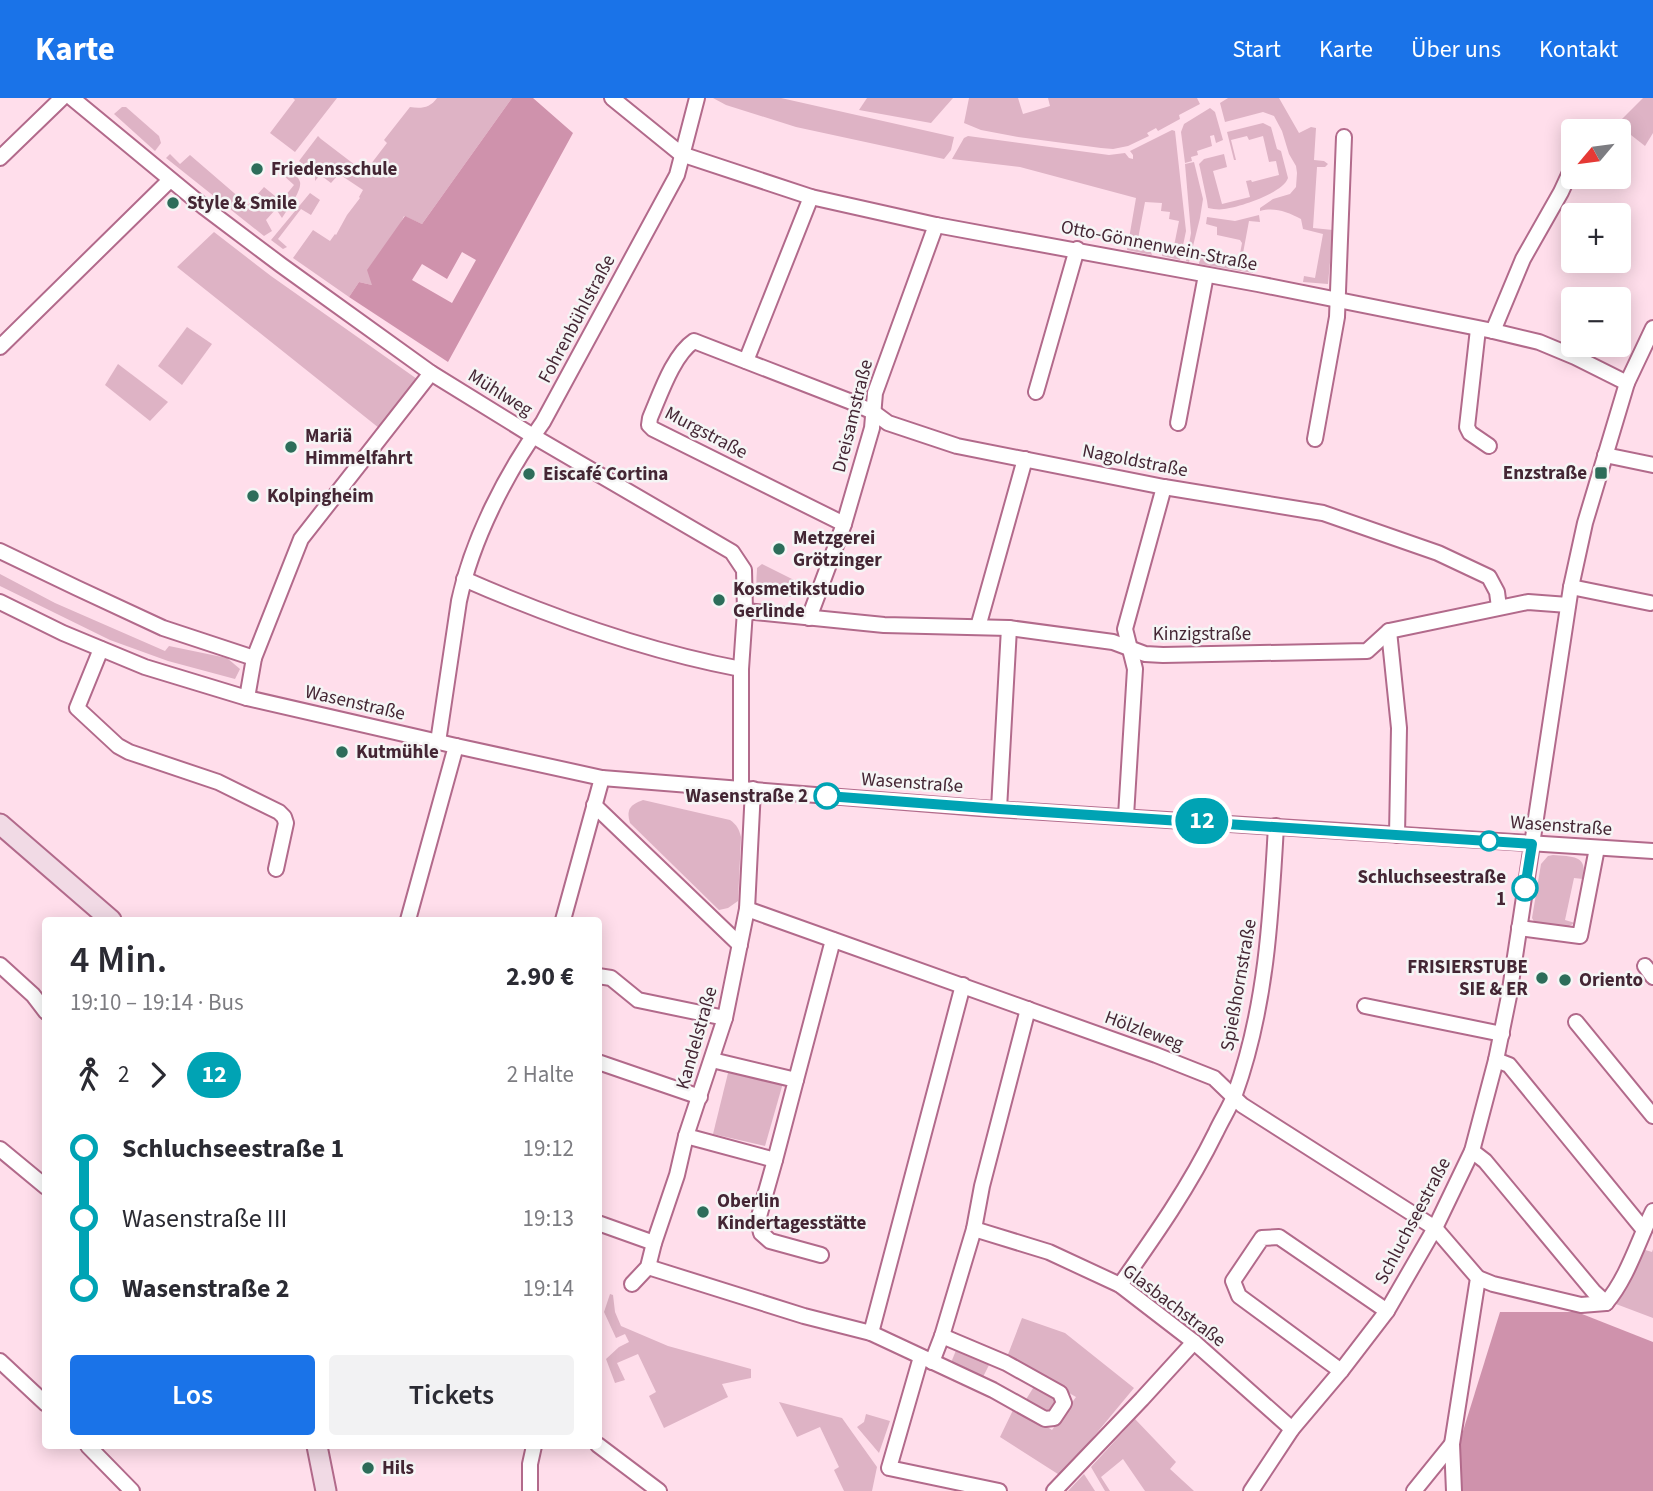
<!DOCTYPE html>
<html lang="de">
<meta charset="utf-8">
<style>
:root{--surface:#fff;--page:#f2f2f3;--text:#2b2b33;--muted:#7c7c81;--accent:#1a73e8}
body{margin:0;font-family:"Source Sans 3",sans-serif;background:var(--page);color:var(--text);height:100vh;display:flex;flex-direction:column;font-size:26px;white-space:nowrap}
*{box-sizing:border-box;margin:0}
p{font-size:23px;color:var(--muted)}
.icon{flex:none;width:38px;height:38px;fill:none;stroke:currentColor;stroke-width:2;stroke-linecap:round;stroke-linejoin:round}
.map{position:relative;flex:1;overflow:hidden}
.sheet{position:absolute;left:42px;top:819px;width:560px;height:532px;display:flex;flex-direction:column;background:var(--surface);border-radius:7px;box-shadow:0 4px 18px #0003}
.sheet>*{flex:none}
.badge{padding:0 14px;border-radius:23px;font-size:24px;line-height:46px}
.needle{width:46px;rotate:241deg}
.buttons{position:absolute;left:1561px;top:21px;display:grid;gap:14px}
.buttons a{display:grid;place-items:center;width:70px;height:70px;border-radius:7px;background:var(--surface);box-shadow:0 4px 18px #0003;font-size:35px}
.map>.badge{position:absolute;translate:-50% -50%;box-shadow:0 0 0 4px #fff}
.legs{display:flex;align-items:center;gap:10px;height:77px;padding:0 28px;font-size:23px}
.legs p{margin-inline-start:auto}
.head{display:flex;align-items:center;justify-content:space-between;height:119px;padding:0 28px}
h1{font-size:38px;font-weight:600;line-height:52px}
.action{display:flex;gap:14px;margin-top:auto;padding:14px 28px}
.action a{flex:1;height:80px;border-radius:7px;background:var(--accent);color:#fff;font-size:28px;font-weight:600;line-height:80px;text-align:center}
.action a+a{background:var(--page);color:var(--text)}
ul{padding:0 28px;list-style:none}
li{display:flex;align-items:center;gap:24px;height:70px;font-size:26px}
li i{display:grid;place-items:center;width:10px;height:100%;margin:0 9px;background:currentColor}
li i::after{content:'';width:18px;height:18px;margin:-9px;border:5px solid;border-radius:50%;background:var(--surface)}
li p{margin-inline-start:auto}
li:first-child i{background:linear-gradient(#0000 50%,currentColor 0)}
li:last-child i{background:linear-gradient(currentColor 50%,#0000 0)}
header{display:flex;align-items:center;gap:42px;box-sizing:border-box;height:98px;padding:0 35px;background:var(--accent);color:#fff}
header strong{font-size:33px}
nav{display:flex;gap:38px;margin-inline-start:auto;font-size:24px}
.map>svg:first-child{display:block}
.green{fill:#deb3c5}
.forest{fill:#cf92ac;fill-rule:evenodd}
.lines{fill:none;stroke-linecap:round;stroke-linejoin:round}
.street-casing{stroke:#b26a8b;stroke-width:18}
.secondary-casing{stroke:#b26a8b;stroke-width:23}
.street{stroke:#fff;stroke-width:14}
.secondary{stroke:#f1dae5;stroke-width:19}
.line-1-casing{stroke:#fff;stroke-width:16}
.line-1{stroke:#00a3b4;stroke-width:10}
.poi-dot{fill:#2d6d5a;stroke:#f5f5f5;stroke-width:2.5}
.stop-1-dot{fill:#fff;stroke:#00a3b4;stroke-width:3.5}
.labels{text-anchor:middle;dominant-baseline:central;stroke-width:5;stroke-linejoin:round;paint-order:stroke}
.poi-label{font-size:19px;font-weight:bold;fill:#442634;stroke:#f5f5f5;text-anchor:start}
.street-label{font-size:19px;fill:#442634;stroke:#f5f5f5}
.stop-label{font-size:19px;font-weight:bold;fill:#442634;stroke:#f5f5f5;text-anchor:end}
</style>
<header>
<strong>Karte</strong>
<nav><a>Start</a><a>Karte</a><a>Über uns</a><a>Kontakt</a></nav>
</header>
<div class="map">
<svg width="1653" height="1393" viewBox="0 0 1653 1393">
<rect width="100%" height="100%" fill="#ffdeeb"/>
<g class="green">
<polygon points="293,0 337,0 295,54 270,35 295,2"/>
<path d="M437 0H512L422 126 404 118 372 187 359 184 349 199 293 160 313 132 330 143 335 136 336 137 347 117 360 100 359 99 363 92 339 76 331 85 323 79 327 74 341 69 355 77 364 75 387 45 384 42 410 9C421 11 430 10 437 0Z"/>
<polygon points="713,0 781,0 954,39 951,52 944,61 796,29 726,7"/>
<polygon points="867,0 953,0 931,25 859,12"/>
<polygon points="969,0 1018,0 1023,16 1050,8 1048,0 1197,0 1200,6 1179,17 1180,21 1158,33 1156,30 1147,35 1149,38 1128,48 1113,51 1101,50 1018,39 981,32 964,25"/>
<path d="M1228 0H1279L1299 35 1311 29 1316 30 1314 62 1324 63 1328 66 1325 69H1317L1313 130 1333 132 1328 186 1303 184 1304 178 1315 180 1323 136 1303 131 1301 121C1287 114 1275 109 1260 113V110L1273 101 1290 96 1296 89 1297 75 1296 68 1289 56 1282 33 1274 18 1263 14 1225 24 1220 5Z"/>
<polygon points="1643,0 1653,0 1653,35 1645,48 1622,30 1620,26 1621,22"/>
<polygon points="122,9 126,9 159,38 161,45 155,53 114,16"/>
<polygon points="1210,10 1215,14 1223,42 1216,45 1214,37 1210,38 1212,48 1197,53 1198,57 1191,59 1192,63 1185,65 1181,34 1184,26"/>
<path d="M1263 25 1271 29 1277 51 1281 53 1288 80C1283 95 1240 109 1224 111 1219 112 1213 111 1208 110L1207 103 1200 70 1199 66 1204 61 1224 56 1227 69 1213 73 1222 106 1250 99 1246 83 1251 82 1252 84 1279 77 1276 63 1269 64 1263 38 1249 42 1247 38 1231 42 1236 62H1234L1227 34Z"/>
<polygon points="1172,32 1175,33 1186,133 1180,162 1162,158 1163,152 1173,153 1179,123 1169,121 1170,114 1161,113 1162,105 1145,104 1137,146 1149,148 1152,157 1127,152 1136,100 1020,69 952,61 964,40 968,38 1109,57 1125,55 1129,60 1133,61 1133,57 1130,53"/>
<path d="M318 38 321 41 355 67C336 63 327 68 315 83V75L299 63Z"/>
<path d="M170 56 180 66 190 57 248 107 264 89 281 103 294 87 283 77 289 71C292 74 299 79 300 84 302 93 287 112 282 120L276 111 266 122 272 133 264 138 166 60Z"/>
<polygon points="1194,64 1203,101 1200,120 1189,164 1186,163 1191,135 1185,66"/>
<polygon points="310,95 320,102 311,117 301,111 278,141 287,149 283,151 271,142"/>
<polygon points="1259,117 1260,124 1249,123 1241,166 1254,169 1253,175 1199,166 1200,158 1238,166 1242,145 1240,142 1217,137 1217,129 1206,126 1207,119 1235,123"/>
<polygon points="214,134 271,178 417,281 379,330 177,169"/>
<polygon points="187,229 212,246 182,287 158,268"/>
<polygon points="118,266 168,304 150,323 105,287"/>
<path d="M762 466 804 487 807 489C807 496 804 499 797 499L762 498C754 492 757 479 757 470Z"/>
<polygon points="0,476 55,505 165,553 169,548 227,560 240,571 235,581 168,563 110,542 0,488"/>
<path d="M643 702 730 722C737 727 739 731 741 739L738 803 728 810 719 812 630 725C626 711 630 707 643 702Z"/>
<path d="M1553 757C1572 759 1588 756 1583 781L1574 780 1565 822 1575 825 1565 830 1536 827 1532 820 1541 766 1548 758Z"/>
<polygon points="729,971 783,985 765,1048 713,1036"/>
<polygon points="1642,1151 1652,1154 1653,1151 1653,1220 1616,1206"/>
<polygon points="610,1196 613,1197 615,1214 621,1228 668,1248 751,1271 751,1280 722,1286 728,1299 664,1330 649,1298 656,1294 638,1256 617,1265 625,1282 615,1285 606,1261 619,1249 629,1244 625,1236 616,1240 604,1214"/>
<polygon points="1022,1220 1065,1235 1134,1290 1061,1378 1000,1339 1015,1308 1052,1332 1076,1299 1007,1259"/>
<polygon points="957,1250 990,1265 982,1281 950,1267"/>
<polygon points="1035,1287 1054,1298 1057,1305 1051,1315 1043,1315 1025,1303"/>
<polygon points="779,1304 842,1320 877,1369 872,1393 844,1393 834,1372 839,1369 820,1329 797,1339"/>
<polygon points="866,1316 890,1323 879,1355 857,1329 864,1324"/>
<polygon points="1135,1321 1176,1364 1170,1371 1194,1393 1145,1393 1123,1361 1101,1379 1110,1393 1105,1393 1091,1369"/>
<polygon points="1084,1376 1095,1393 1068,1393"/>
</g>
<g class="forest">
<path d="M512 0H533L573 35 448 264 349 199 359 184 372 187 367 172 405 118 422 126ZM462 154 476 162 452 205 412 182 422 166 447 181Z"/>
<polygon points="1500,1214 1577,1214 1653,1244 1653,1393 1456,1393 1459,1346"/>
</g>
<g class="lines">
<g class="street-casing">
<g id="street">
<polyline points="72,0 204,109 281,167 431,275 533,338 732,454 744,472 745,513 741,571 741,691"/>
<polyline points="612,0 681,56 811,99 936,127 1258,186 1493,233 1539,244 1575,259 1627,285"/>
<polyline points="0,60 62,0"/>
<polyline points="1478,231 1467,329 1470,335 1489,348"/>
<polyline points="1493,233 1523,161 1561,94 1573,68"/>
<polyline points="0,249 170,82"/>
<polyline points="746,263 811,99"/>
<polyline points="1036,294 1077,151"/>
<polyline points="1178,325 1206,177"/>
<polyline points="1315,341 1337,219 1344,39"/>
<polyline points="1605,357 1653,367"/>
<path d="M844 426 653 331 649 327 650 320C660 297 673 257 694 243L699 245 849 303 873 314 888 325 957 348 1164 389 1323 415 1438 455 1489 479 1497 494 1499 509"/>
<polyline points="0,453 77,490 163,530 254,560"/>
<path d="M464 481C553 520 646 553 741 571"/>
<polyline points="1571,489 1650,505"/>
<polyline points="0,504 63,535 145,569 247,600 456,648 602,680 980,710 1653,753"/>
<polyline points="745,513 884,527 1009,530 1113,544 1145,556 1163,557 1367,553 1389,533 1528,504 1568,507"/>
<polyline points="809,520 844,426 872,330 875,295 936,127"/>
<polyline points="978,529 1025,361"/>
<polyline points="1389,533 1399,630 1397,737"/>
<polyline points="101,551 77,610 118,648 129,654 218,684 279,714 284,719 286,725 276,771"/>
<polyline points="247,600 254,560 301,441 431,275"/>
<path d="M438 644 459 503C472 442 506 375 543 324L677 77 697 0"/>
<polyline points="594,707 740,847"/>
<polyline points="999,711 1009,530"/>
<polyline points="1126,718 1135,571 1125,531 1164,389"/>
<polyline points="747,811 1156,957 1214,980 1242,1007 1435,1130 1478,1180 1452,1346 1454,1393"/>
<polyline points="408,822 456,648"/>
<polyline points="563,822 602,680"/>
<polyline points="1519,830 1580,838 1597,750"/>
<polyline points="0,867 33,897 46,914"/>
<polyline points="1645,868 1653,879"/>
<polyline points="598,878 611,880 638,902 725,920"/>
<polyline points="1365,908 1502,936"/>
<polyline points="1576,924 1653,1018"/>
<polyline points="1496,962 1509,967 1644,1132"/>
<polyline points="598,964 700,999"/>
<polyline points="796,982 833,842"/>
<polyline points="686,1038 775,1062 796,982 712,962"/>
<polyline points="0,1051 46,1089"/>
<polyline points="1472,1053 1485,1063 1594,1194 1606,1205"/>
<polyline points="775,1062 758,1122 761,1135 770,1143 821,1157"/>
<polyline points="598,1125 654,1145"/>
<polyline points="974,1131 1049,1154 1120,1187 1194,1244 1292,1331"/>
<polyline points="648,1169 804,1218 871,1235 993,1292 1045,1321 1054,1320 1064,1305 1060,1295 1006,1265 942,1238"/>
<polyline points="1478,1180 1493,1186 1581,1207 1606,1205"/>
<polyline points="632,1186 648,1169 654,1145 677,1077 686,1038 725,920 747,811 753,691"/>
<path d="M1120 1187C1156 1136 1189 1089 1216 1034 1222 1021 1230 1009 1235 996 1266 910 1271 819 1276 728"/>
<path d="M1606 1205C1628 1179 1638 1143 1653 1113"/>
<polyline points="871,1235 963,887"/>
<polyline points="921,1259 889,1370 999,1393"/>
<polyline points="0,1263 46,1306"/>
<polyline points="932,1264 942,1238 974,1131 982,1088 1028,911"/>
<polyline points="1341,1273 1239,1198 1233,1183 1262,1140 1279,1139 1387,1213"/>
<polyline points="598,1347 659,1393"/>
<polyline points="88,1348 132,1393"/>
<polyline points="530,1393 530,1366 534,1348"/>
<polyline points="1054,1393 1142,1301 1194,1244"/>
<polyline points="1251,1393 1292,1331 1341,1273 1387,1213 1435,1130 1472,1053 1496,962 1509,898 1571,489 1585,425 1627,285 1653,230"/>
<polyline points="1414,1393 1452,1346"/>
</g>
</g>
<g class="secondary-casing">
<g id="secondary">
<polyline points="0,726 111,822"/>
<polyline points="317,1348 326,1393"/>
</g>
</g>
<use href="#street" class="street"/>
<use href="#secondary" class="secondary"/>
</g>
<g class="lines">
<g class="line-1-casing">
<polyline id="line-1" points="827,698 999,711 1532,746 1525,790"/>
</g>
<use href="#line-1" class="line-1"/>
</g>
<g class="poi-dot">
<circle cx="257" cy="71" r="7"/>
<circle cx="173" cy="105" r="7"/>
<circle cx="291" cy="349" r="7"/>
<rect x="1594" y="368" width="14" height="14" rx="3.5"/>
<circle cx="529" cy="376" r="7"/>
<circle cx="253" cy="398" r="7"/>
<circle cx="779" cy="451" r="7"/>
<circle cx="719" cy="502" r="7"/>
<circle cx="342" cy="654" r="7"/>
<circle cx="1542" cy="880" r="7"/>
<circle cx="1565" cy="882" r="7"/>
<circle cx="703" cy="1114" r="7"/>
<circle cx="368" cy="1370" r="7"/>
</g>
<g class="stop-1-dot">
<circle cx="827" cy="698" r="12"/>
<circle cx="1489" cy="743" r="9"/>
<circle cx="1525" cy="790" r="12"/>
</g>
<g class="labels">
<g class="poi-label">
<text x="271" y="71">Friedensschule</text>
<text x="187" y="105">Style &amp; Smile</text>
<text x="305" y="338">Mariä<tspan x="305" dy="22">Himmelfahrt</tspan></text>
<text x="1587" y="375" text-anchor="end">Enzstraße</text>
<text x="543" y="376">Eiscafé Cortina</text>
<text x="267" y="398">Kolpingheim</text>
<text x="793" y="440">Metzgerei<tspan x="793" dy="22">Grötzinger</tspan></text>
<text x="733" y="491">Kosmetikstudio<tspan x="733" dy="22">Gerlinde</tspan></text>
<text x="356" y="654">Kutmühle</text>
<text x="1528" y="869" text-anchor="end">FRISIERSTUBE<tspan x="1528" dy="22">SIE &amp; ER</tspan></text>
<text x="1579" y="882">Oriento</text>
<text x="717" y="1103">Oberlin<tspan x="717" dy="22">Kindertagesstätte</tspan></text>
<text x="382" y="1370">Hils</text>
</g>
<g class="street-label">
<text transform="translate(1159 148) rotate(11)">Otto-Gönnenwein-Straße</text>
<text transform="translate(577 221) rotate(-62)">Fohrenbühlstraße</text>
<text transform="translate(500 295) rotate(32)">Mühlweg</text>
<text transform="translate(853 318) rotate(-76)">Dreisamstraße</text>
<text transform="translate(706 335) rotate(28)">Murgstraße</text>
<text transform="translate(1135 363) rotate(11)">Nagoldstraße</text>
<text x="1202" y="536">Kinzigstraße</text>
<text transform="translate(355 605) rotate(13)">Wasenstraße</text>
<text transform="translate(912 685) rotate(4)">Wasenstraße</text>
<text transform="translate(1561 728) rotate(4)">Wasenstraße</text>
<text transform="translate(1239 887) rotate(-80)">Spießhornstraße</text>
<text transform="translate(1144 933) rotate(20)">Hölzleweg</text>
<text transform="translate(697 940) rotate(-74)">Kandelstraße</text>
<text transform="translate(1413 1123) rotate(-62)">Schluchseestraße</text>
<text transform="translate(1174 1208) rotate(37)">Glasbachstraße</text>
</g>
<g class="stop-label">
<text x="808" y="698">Wasenstraße 2</text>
<text x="1506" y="779">Schluchseestraße<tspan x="1506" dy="22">1</tspan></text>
</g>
</g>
</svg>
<div class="buttons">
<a><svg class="needle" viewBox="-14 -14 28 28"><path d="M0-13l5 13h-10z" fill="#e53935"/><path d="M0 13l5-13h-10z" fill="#7c7c81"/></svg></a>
<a>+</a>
<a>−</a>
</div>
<b class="badge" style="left:1202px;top:723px;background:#00a3b4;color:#fff">12</b>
<section class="sheet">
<div class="head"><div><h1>4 Min.</h1><p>19:10 – 19:14 · Bus</p></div><b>2.90 €</b></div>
<div class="legs"><svg class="icon" aria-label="walk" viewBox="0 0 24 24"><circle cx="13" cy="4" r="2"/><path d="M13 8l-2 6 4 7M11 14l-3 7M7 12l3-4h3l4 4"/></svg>2<svg class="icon" aria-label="forward" viewBox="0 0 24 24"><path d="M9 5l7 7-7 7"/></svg><b class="badge" style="background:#00a3b4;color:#fff">12</b><p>2 Halte</p></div>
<ul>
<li><i style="color:#00a3b4"></i><b>Schluchseestraße 1</b><p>19:12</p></li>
<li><i style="color:#00a3b4"></i><span>Wasenstraße III</span><p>19:13</p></li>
<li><i style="color:#00a3b4"></i><b>Wasenstraße 2</b><p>19:14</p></li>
</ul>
<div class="action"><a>Los</a><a>Tickets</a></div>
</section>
</div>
